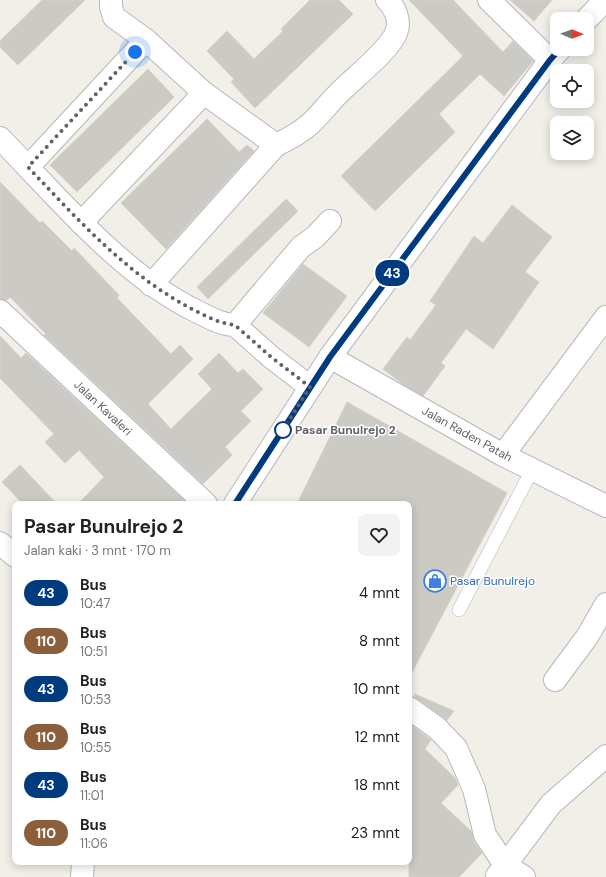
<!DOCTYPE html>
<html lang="id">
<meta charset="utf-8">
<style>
:root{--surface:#fff;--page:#f2f2f2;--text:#222;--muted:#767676}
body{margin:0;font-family:"DM Sans",sans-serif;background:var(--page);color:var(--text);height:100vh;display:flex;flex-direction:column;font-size:15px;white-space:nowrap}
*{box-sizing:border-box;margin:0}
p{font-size:13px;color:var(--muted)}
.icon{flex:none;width:22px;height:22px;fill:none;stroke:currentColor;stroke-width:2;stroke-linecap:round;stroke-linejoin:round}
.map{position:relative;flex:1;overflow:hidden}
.sheet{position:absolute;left:12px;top:501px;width:400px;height:364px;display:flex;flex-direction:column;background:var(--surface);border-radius:8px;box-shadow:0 2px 10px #0003}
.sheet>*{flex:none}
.badge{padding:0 8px;border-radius:13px;font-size:14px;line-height:26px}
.needle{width:26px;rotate:91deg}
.controls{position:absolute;left:550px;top:12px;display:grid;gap:8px}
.controls a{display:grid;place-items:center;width:44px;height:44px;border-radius:8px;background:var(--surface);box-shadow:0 2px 10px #0003;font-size:20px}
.you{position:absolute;width:20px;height:20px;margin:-10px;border:3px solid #fff;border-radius:50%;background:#1a73e8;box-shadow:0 0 0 6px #1a73e833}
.map>.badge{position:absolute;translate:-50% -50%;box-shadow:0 0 0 2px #fff}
.round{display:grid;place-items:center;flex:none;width:42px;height:42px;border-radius:8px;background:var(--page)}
.headline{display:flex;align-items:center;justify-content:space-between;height:68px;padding:0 12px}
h1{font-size:19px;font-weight:700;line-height:30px}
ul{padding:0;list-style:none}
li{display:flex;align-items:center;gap:12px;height:48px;padding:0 12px}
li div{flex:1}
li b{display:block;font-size:15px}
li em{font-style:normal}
li .badge{min-width:44px;font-weight:700;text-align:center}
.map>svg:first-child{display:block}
.building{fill:#cccac5;stroke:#d6d1c6}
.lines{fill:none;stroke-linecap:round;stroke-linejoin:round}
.service-casing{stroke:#b5b8bc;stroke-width:14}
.minor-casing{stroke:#b5b8bc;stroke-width:24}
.tertiary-casing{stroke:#b5b8bc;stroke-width:24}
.service{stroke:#fff;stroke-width:13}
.minor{stroke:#fff;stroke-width:22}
.tertiary{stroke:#fff;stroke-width:22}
.line-casing{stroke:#fff;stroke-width:9}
.line{stroke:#003b80;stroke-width:6}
.walk{stroke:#5f6368;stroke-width:4;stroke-dasharray:0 7.2}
.stop-dot{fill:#fff;stroke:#003b80;stroke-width:2}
.labels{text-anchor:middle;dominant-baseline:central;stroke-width:3;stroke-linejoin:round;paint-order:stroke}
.street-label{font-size:12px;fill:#5f6368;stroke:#fff}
.stop-label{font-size:12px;font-weight:bold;fill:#5f6368;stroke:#fff;text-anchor:start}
.shop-label{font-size:12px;fill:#366cbe;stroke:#fff;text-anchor:start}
</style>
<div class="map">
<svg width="606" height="877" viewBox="0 0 606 877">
<rect width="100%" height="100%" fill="#f1efe8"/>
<g class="building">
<polygon points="42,0 85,0 18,65 0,47 0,41"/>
<polygon points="310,0 339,0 353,14 255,108 231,82 234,79 207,51 227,31 254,59 283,31 281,29"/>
<polygon points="409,0 453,0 503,52 513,41 533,61 504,96 480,74 439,114 455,132 375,211 341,176 463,56"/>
<polygon points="510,0 552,0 534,21"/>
<polygon points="148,69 174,97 77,192 50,165"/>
<polygon points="207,119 239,152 247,145 254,151 166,249 121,203"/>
<polygon points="0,182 40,223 42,221 72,251 74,248 119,295 117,298 171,354 180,345 193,359 148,404 171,429 212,389 198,374 219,353 238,373 243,369 263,389 241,411 251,421 225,447 232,455 203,484 44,335 46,334 10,297 6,301 0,299"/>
<polygon points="286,199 298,211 208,299 197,287"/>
<polygon points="512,205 552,237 525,272 539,282 493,349 466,329 441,363 445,366 423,396 404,385 383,369 407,337 410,340 436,305 430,301 474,236 483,243"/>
<polygon points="303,264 347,296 309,347 263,313"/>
<polygon points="0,336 21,358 26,353 185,501 182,504 78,504 104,477 79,450 65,463 45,442 54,434 0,378"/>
<polygon points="347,402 507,493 409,678 409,504 297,504"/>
<polygon points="20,465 57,504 23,504 2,482"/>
<polygon points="415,694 454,711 447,720 414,697"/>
<polygon points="409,723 431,740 425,749 455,778 458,785 441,803 472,832 474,842 482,853 459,877 409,877"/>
</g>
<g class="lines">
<g class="service-casing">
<polyline id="service" points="459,610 532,470"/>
</g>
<g class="minor-casing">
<g id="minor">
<path d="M111 0V7L114 17 146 40 204 93 276 145C289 139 300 133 310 124 320 115 328 104 337 95 351 80 393 48 397 30 400 20 395 7 387 0"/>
<polyline points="489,0 550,60"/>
<path d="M0 138C58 198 123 276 198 312 210 318 222 325 235 325L271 357 310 387"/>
<polyline points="28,167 146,40"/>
<polyline points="81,223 204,93"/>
<polyline points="151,285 276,145"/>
<polyline points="0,311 206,504"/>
<polyline points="235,325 301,247 315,237 330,221"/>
<polyline points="330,357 503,455 606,506"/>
<polyline points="503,455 606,317"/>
<polyline points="555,680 587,637 606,604"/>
<polyline points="409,708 437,728 456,748 474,789 485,835 505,865 524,877"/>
<polyline points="497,876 551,804 606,756"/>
<polyline points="82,877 83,862"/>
</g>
</g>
<g class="tertiary-casing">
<g id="tertiary">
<polyline points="587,19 605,0"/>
<polyline points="235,504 330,357 550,60 560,49"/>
<polyline points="0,543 15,556"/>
</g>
</g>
<use href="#service" class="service"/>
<use href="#minor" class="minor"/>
<use href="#tertiary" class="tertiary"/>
</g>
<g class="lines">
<g class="line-casing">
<polyline id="line" points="235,504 330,357 550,60 560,49"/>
</g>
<use href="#line" class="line"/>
<path class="walk" d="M135 52 28 167C79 221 131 279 198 312 210 318 222 324 235 325L271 357 310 387 283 430"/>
</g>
<defs>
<g id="shop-ring" transform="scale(1.15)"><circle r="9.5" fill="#fff" stroke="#3f7fe0" stroke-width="1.5"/><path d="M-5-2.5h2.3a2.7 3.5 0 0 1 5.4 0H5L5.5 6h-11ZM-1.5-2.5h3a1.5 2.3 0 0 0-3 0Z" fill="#3f7fe0"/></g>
</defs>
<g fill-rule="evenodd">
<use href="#shop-ring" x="435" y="581"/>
</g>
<circle class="stop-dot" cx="283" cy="430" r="8"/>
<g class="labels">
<g class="street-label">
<text transform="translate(103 408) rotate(43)">Jalan Kavaleri</text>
<text transform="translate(467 434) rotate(29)">Jalan Raden Patah</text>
</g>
<g class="stop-label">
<text x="295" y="430">Pasar Bunulrejo 2</text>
</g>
<g class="shop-label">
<text x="450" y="581">Pasar Bunulrejo</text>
</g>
</g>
</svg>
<div class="controls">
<a><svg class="needle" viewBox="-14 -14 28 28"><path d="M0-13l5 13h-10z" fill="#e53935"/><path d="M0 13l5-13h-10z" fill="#767676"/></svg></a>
<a><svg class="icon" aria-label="locate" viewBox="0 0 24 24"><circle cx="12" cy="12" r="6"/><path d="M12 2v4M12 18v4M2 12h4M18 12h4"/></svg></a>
<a><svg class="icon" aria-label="layers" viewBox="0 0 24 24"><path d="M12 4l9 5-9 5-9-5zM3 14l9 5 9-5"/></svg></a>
</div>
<div class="you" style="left:135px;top:52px"></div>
<b class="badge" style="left:392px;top:273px;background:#003b80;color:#fff">43</b>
<section class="sheet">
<div class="headline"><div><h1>Pasar Bunulrejo 2</h1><p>Jalan kaki · 3 mnt · 170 m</p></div><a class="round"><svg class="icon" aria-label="heart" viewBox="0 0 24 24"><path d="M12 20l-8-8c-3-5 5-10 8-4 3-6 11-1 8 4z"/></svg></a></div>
<ul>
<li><span class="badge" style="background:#003b80;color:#fff">43</span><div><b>Bus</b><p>10:47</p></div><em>4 mnt</em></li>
<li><span class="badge" style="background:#8b5e3c;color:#fff">110</span><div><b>Bus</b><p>10:51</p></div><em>8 mnt</em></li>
<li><span class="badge" style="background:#003b80;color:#fff">43</span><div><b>Bus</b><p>10:53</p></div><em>10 mnt</em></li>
<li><span class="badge" style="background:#8b5e3c;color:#fff">110</span><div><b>Bus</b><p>10:55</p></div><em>12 mnt</em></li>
<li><span class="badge" style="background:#003b80;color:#fff">43</span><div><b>Bus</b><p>11:01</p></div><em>18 mnt</em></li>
<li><span class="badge" style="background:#8b5e3c;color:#fff">110</span><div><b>Bus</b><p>11:06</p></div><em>23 mnt</em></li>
</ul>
</section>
</div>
